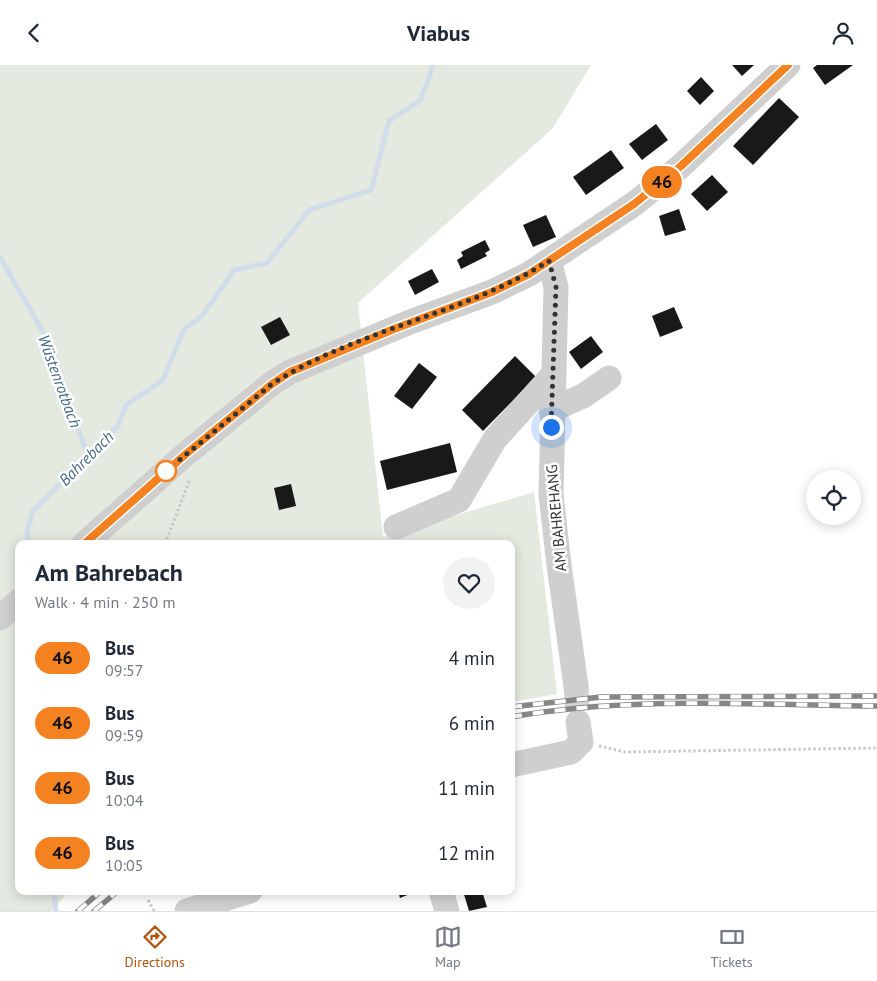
<!DOCTYPE html>
<meta charset="utf-8">
<style>
:root{--surface:#fff;--page:#f2f2f3;--text:#1f2937;--muted:#747a83;--line:#e0e1e3;--accent:#b45309}
body{margin:0;font-family:"PT Sans",sans-serif;background:var(--page);color:var(--text);height:100vh;display:flex;flex-direction:column;font-size:19px;white-space:nowrap}
*{box-sizing:border-box;margin:0}
p{font-size:16px;color:var(--muted)}
.icon{flex:none;width:28px;height:28px;fill:none;stroke:currentColor;stroke-width:2;stroke-linecap:round;stroke-linejoin:round}
.map{position:relative;flex:1;overflow:hidden}
.sheet{position:absolute;left:15px;top:475px;width:500px;height:355px;display:flex;flex-direction:column;background:var(--surface);border-radius:10px;box-shadow:0 2px 12px #0003}
.sheet>*{flex:none}
.badge{padding:0 10px;border-radius:16px;font-size:18px;line-height:32px}
.tools{position:absolute;left:806px;top:405px;display:grid;gap:10px}
.tools a{display:grid;place-items:center;width:55px;height:55px;border-radius:50%;background:var(--surface);box-shadow:0 2px 12px #0003;font-size:25px}
.you{position:absolute;width:25px;height:25px;margin:-12px;border:4px solid #fff;border-radius:50%;background:#1a73e8;box-shadow:0 0 0 8px #1a73e833}
.map>.badge{position:absolute;translate:-50% -50%;box-shadow:0 0 0 2px #fff}
.round{display:grid;place-items:center;flex:none;width:52px;height:52px;border-radius:26px;background:var(--page)}
.headline{display:flex;align-items:center;justify-content:space-between;height:85px;padding:0 20px}
h1{font-size:24px;font-weight:700;line-height:38px}
ul{padding:0;list-style:none}
li{display:flex;align-items:center;gap:15px;height:65px;padding:0 20px}
li div{flex:1}
li b{display:block;font-size:19px}
li em{font-style:normal}
li .badge{min-width:55px;font-weight:700;text-align:center}
header{display:flex;justify-content:space-between;align-items:center;height:65px;padding:0 20px;background:var(--surface);font-size:22px;font-weight:700}
.tabs{display:flex;justify-content:space-around;align-items:center;height:70px;border-top:1px solid var(--line);background:var(--surface);font-size:14px;color:var(--muted)}
.tabs a{display:grid;justify-items:center;gap:2px}
.tabs .active{color:var(--accent)}
.map>svg:first-child{display:block}
.green{fill:#e4eadf}
.lines{fill:none;stroke-linecap:round;stroke-linejoin:round}
.stream{stroke:#d1ddea;stroke-width:5}
.building{fill:#191919}
.minor-tunnel{stroke:#d6d6d6;stroke-width:25;stroke-dasharray:25 12;stroke-linecap:butt}
.path{stroke:#c9c9c9;stroke-width:3;stroke-dasharray:2.5 2.5;stroke-linecap:butt}
.minor{stroke:#cfcfcf;stroke-width:25}
.rail-casing{stroke:#878787;stroke-width:5.5}
.rail{stroke:#fff;stroke-width:4;stroke-dasharray:11;stroke-linecap:butt}
.line-casing{stroke:#fff;stroke-width:11}
.line{stroke:#f58220;stroke-width:8}
.walk{stroke:#323232;stroke-width:5;stroke-dasharray:0 9}
.stop-dot{fill:#fff;stroke:#f58220;stroke-width:2.5}
.labels{text-anchor:middle;dominant-baseline:central;stroke-width:5;stroke-linejoin:round;paint-order:stroke}
.street-label{font-size:15px;fill:#323232;stroke:#fff}
.water-label{font-size:16px;font-style:italic;fill:#48698c;stroke:#fff}
</style>
<header><svg class="icon" aria-label="back" viewBox="0 0 24 24"><path d="M15 5l-7 7 7 7"/></svg>Viabus<svg class="icon" aria-label="person" viewBox="0 0 24 24"><circle cx="12" cy="8" r="4"/><path d="M4 21q1-7 8-7t8 7"/></svg></header>
<div class="map">
<svg width="877" height="846" viewBox="0 0 877 846">
<rect width="100%" height="100%" fill="#fff"/>
<polygon class="green" points="0,0 591,0 553,63 358,238 383,472 534,427 557,629 511,637 511,479 19,479 19,826 69,826 51,846 0,846"/>
<g class="lines">
<g class="stream">
<polyline points="0,192 51,281 87,390"/>
<path d="M29 479 27 467 33 446 118 361 126 340 163 315 184 264 203 250 234 205 267 198 309 145 371 125 389 56 421 35C424 22 431 14 432 0"/>
<polyline points="54,826 56,846"/>
</g>
</g>
<g class="building">
<polygon points="732,0 754,0 742,11"/>
<polygon points="817,0 853,0 825,20 813,3"/>
<polygon points="701,12 714,26 700,40 687,26"/>
<polygon points="779,33 799,52 753,100 733,81"/>
<polygon points="656,59 668,75 642,95 629,79"/>
<polygon points="611,85 624,103 586,130 573,112"/>
<polygon points="712,110 728,127 707,146 691,129"/>
<polygon points="679,144 686,165 665,171 659,151"/>
<polygon points="546,150 556,172 533,182 523,160"/>
<polygon points="485,175 490,185 485,188 487,191 461,204 457,195 463,191 461,187"/>
<polygon points="432,204 439,217 415,230 408,216"/>
<polygon points="674,242 683,263 660,272 652,251"/>
<polygon points="280,252 290,270 271,280 261,262"/>
<polygon points="591,271 603,287 581,304 569,287"/>
<polygon points="515,291 536,312 483,366 462,345"/>
<polygon points="419,298 437,312 412,344 394,331"/>
<polygon points="450,378 457,407 387,425 380,396"/>
<polygon points="291,419 296,441 279,445 274,423"/>
<polygon points="398,826 417,826 400,833"/>
<polygon points="463,826 482,826 487,842 469,846"/>
</g>
<g class="lines">
<polyline class="minor-tunnel" points="576,621 578,657"/>
<g class="path">
<polyline points="165,479 190,414"/>
<polyline points="599,681 625,687 877,683"/>
<polyline points="148,835 154,846"/>
</g>
<g class="minor">
<polyline points="549,196 556,222 551,430 559,500 576,621"/>
<polyline points="551,345 583,331 609,313"/>
<polyline points="396,462 459,435 495,374 553,310"/>
<polyline points="84,479 187,388 271,319 290,307 410,257 492,227 529,209 634,139 681,101 788,0"/>
<polyline points="0,553 19,536"/>
<polyline points="511,700 571,687 581,677 578,657"/>
<polyline points="441,826 447,846"/>
<polyline points="187,846 250,826"/>
</g>
<g class="rail-casing">
<g id="rail">
<polyline points="511,642 601,632 877,631"/>
<path d="M511 652C631 631 756 640 877 641"/>
<polyline points="78,846 101,826"/>
<polyline points="94,846 118,826"/>
</g>
</g>
<use href="#rail" class="rail"/>
</g>
<g class="lines">
<g class="line-casing">
<polyline id="line" points="84,479 187,388 272,319 290,307 394,264 492,227 529,209 634,139 681,101 788,0"/>
</g>
<use href="#line" class="line"/>
<path class="walk" d="M166 406 272 319C357 264 463 250 549 196L556 222 551 362"/>
</g>
<circle class="stop-dot" cx="166" cy="406" r="10"/>
<g class="labels">
<g class="street-label">
<text transform="translate(556 453) rotate(-95)">AM BAHREHANG</text>
</g>
<g class="water-label">
<text transform="translate(60 316) rotate(70)">Wüstenrotbach</text>
<text transform="translate(86 393) rotate(-45)">Bahrebach</text>
</g>
</g>
</svg>
<div class="tools">
<a><svg class="icon" aria-label="locate" viewBox="0 0 24 24"><circle cx="12" cy="12" r="6"/><path d="M12 2v4M12 18v4M2 12h4M18 12h4"/></svg></a>
</div>
<div class="you" style="left:551px;top:362px"></div>
<b class="badge" style="left:662px;top:117px;background:#f58220;color:#111">46</b>
<section class="sheet">
<div class="headline"><div><h1>Am Bahrebach</h1><p>Walk · 4 min · 250 m</p></div><a class="round"><svg class="icon" aria-label="heart" viewBox="0 0 24 24"><path d="M12 20l-8-8c-3-5 5-10 8-4 3-6 11-1 8 4z"/></svg></a></div>
<ul>
<li><span class="badge" style="background:#f58220;color:#111">46</span><div><b>Bus</b><p>09:57</p></div><em>4 min</em></li>
<li><span class="badge" style="background:#f58220;color:#111">46</span><div><b>Bus</b><p>09:59</p></div><em>6 min</em></li>
<li><span class="badge" style="background:#f58220;color:#111">46</span><div><b>Bus</b><p>10:04</p></div><em>11 min</em></li>
<li><span class="badge" style="background:#f58220;color:#111">46</span><div><b>Bus</b><p>10:05</p></div><em>12 min</em></li>
</ul>
</section>
</div>
<nav class="tabs">
<a class="active"><svg class="icon" aria-label="directions" viewBox="0 0 24 24"><path d="M12 3l9 9-9 9-9-9zM9 14v-3h6M13 9l2 2-2 2"/></svg>Directions</a>
<a><svg class="icon" aria-label="map" viewBox="0 0 24 24"><path d="M3 6l6-2 6 2 6-2v14l-6 2-6-2-6 2zM9 4v14M15 6v14"/></svg>Map</a>
<a><svg class="icon" aria-label="tickets" viewBox="0 0 24 24"><path d="M3 7h18v10H3zM15 7v10"/></svg>Tickets</a>
</nav>
